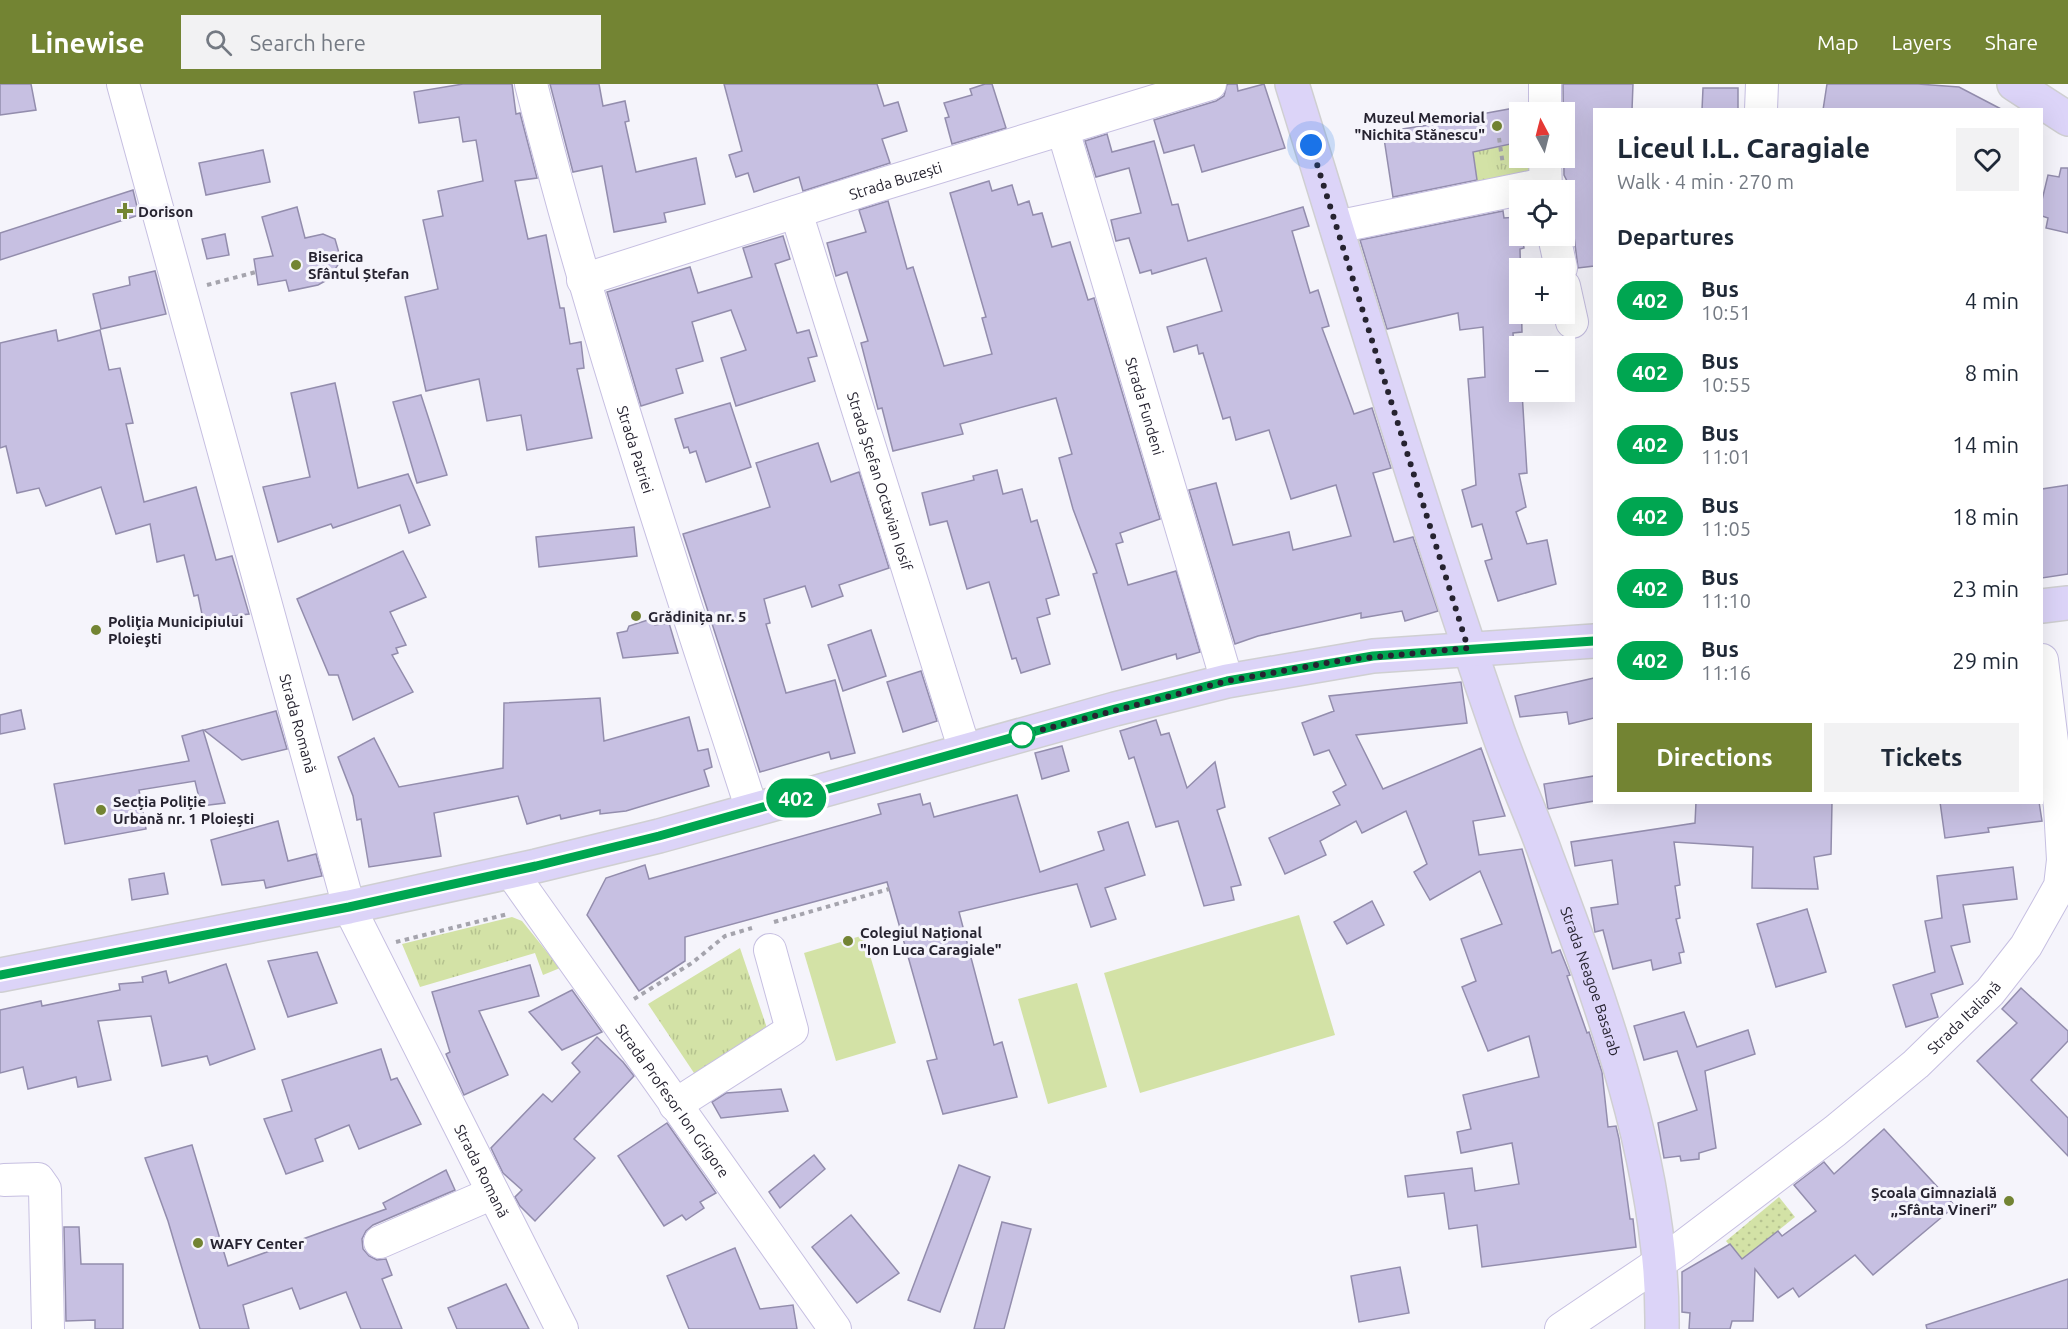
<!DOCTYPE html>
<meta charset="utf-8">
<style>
:root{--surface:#fff;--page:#f2f2f3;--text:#1f2937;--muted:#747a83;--accent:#738433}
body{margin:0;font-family:Ubuntu,sans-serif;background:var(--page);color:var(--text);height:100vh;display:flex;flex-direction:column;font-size:22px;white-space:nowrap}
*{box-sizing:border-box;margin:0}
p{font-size:20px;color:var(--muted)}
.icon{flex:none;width:33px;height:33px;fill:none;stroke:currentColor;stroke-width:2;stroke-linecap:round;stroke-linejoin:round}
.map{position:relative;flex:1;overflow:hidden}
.side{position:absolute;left:1593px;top:24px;width:450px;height:696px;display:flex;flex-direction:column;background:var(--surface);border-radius:0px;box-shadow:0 6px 24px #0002}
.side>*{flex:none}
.badge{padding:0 12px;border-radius:20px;font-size:21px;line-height:39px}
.needle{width:39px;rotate:353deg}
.controls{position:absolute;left:1509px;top:18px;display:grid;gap:12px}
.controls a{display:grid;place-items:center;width:66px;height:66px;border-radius:0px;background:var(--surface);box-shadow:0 6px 24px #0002;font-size:30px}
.you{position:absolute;width:30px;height:30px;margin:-15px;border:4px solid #fff;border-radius:50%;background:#1a73e8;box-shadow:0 0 0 9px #1a73e833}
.map>.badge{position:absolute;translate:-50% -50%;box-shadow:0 0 0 3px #fff}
h2{padding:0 24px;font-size:22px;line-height:54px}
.round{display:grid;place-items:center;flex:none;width:63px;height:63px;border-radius:0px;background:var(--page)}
.overview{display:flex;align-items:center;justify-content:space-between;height:102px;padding:0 24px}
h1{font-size:28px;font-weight:700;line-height:45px}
.button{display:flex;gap:12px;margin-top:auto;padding:12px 24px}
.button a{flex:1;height:69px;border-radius:0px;background:var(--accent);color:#fff;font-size:24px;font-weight:700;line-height:69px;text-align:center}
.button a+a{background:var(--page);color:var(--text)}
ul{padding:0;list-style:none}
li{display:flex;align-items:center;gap:18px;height:72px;padding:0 24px}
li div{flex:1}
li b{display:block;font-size:22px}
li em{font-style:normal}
li .badge{min-width:66px;font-weight:700;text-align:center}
header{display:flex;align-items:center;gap:36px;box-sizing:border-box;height:84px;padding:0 30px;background:var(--accent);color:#fff}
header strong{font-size:28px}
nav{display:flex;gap:33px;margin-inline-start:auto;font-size:21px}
.search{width:420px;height:54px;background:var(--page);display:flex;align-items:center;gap:15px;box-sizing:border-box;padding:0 21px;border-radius:0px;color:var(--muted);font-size:22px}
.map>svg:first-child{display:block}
.grass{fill:url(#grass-dots)}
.park{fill:url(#park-tufts)}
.pitch{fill:#d3e2a6}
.building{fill:#c7c0e2;stroke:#938dad;stroke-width:1.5}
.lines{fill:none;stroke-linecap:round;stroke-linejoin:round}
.minor-casing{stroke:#c6bfe1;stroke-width:34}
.major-casing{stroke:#cfcfd1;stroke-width:36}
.path{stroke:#a5a4ad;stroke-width:4;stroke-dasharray:4.5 4.5;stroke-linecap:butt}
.minor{stroke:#fff;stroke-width:32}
.major{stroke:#dcd4f8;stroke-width:33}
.line-casing{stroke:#fff;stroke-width:14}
.line{stroke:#00a651;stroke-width:9}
.walk{stroke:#262330;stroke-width:6;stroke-dasharray:0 10.8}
.poi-dot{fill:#738433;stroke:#f5f4fb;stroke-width:2}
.stop-dot{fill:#fff;stroke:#00a651;stroke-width:3}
.labels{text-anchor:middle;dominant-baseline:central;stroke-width:6;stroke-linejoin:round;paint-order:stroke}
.poi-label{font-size:15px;font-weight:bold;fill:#262330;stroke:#f5f4fb;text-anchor:start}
.street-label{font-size:15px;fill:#262330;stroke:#f5f4fb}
</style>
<header>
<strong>Linewise</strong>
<div class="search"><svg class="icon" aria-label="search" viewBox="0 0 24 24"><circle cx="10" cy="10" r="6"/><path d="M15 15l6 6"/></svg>Search here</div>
<nav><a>Map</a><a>Layers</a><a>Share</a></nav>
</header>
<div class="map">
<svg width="2068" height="1245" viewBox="0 0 2068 1245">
<defs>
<pattern id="grass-dots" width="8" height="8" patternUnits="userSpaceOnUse" patternTransform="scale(1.5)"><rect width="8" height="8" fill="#d3e2a6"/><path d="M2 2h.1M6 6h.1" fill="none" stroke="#b5c28f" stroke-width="1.8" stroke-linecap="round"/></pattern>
<pattern id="park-tufts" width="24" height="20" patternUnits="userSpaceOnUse" patternTransform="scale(1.5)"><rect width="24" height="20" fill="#d3e2a6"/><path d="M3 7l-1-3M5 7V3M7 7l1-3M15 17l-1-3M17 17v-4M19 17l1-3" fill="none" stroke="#b5c28f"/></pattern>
</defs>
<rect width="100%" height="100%" fill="#f5f4fb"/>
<polygon class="grass" points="1779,1113 1795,1133 1742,1176 1726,1157"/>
<g class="park">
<polygon points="1519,58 1520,74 1532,74 1532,89 1478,102 1473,68"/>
<polygon points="512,833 522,837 560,884 543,891 535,869 420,903 402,860"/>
<polygon points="740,864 768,947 696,992 648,920"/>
</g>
<g class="pitch">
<polygon points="1299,831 1335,951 1140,1009 1104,889"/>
<polygon points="864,851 896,959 836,977 804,869"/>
<polygon points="1077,899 1107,1003 1048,1020 1018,915"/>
</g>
<g class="building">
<polygon points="0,0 31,0 36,26 0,31"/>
<polygon points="463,0 512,0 516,30 520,29 537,94 515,97 528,155 546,151 560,224 564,224 570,260 581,258 584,284 577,285 592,354 527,366 521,331 487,337 479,295 426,307 405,213 438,205 423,136 443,132 438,107 483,97 476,56 463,58 459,33 419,39 414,8"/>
<polygon points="550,0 599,0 603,22 625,17 629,37 625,38 636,88 696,74 705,120 664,129 666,138 614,148 602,82 573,88"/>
<polygon points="724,0 877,0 884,22 898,18 907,47 882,55 890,79 803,107 799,93 754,108 748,89 736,93 729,71 742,67"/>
<polygon points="985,0 992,0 1006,44 952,60 945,34 949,33 944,19 972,11 970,5"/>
<polygon points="1227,0 1237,0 1238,7 1264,0 1285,64 1202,88 1194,61 1164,69 1154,36 1216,17 1224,12"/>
<polygon points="1563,0 1633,0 1632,26 1594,26 1594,182 1578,184 1567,97 1564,91"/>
<polygon points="1827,0 1918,0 1959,3 2003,26 1823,26"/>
<polygon points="1703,4 1738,4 1738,26 1702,26"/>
<polygon points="1520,23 1520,58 1473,68 1477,96 1393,113 1383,48 1455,37 1454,35"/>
<polygon points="1107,50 1112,68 1154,57 1172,121 1178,120 1188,157 1303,123 1309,142 1292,147 1310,209 1318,206 1329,242 1322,244 1354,330 1372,324 1391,384 1373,389 1394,458 1413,453 1438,527 1405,537 1402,527 1361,534 1361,529 1258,552 1235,560 1189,406 1216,399 1233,461 1289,448 1293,466 1351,452 1336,401 1291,415 1269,346 1236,356 1230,333 1223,335 1203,269 1199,270 1197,261 1174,268 1167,243 1222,227 1206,174 1152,190 1151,186 1140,189 1129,154 1116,157 1111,136 1141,129 1129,84 1096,93 1085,57"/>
<polygon points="263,66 270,98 206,111 199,79"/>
<polygon points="2061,84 2068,84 2068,149 2046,144 2048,134 2042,132 2042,116 2048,91 2059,93"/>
<polygon points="989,97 992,107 1012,101 1018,121 1029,117 1033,131 1042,129 1052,163 1070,158 1088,216 1094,214 1160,435 1120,449 1123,458 1116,460 1128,501 1176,487 1200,568 1177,575 1176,570 1122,586 1093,490 1097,489 1073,425 1059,374 1072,370 1056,314 960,340 963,350 893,367 882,324 878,325 861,259 868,257 847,188 836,192 827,159 866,148 859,126 888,117 907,185 913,183 944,282 992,270 982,234 986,233 950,109"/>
<polygon points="133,106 139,131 0,176 0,149"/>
<polygon points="297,123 305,154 323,150 335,155 341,176 329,195 318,201 289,207 286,196 258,201 254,175 273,172 262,133"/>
<polygon points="1503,127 1504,134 1518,133 1520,152 1522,152 1524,164 1520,165 1522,248 1513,249 1516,299 1520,299 1520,308 1522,308 1527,389 1519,390 1526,423 1516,428 1527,460 1547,456 1556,500 1498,517 1485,477 1492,475 1482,440 1472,443 1462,406 1476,401 1468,295 1485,293 1483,243 1460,246 1458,229 1387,245 1360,156"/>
<polygon points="225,150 229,171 207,175 202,155"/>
<polygon points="783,152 790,175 775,180 797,249 809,246 817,272 808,274 815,297 736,322 721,274 746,266 731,226 692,238 703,277 676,285 683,309 641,322 607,208 690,183 698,209 752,193 743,164"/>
<polygon points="155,187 166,230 101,245 93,210 130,201 129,193"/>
<polygon points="56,246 58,257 100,246 109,286 120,284 133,339 126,340 144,418 196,403 216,476 232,472 249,530 233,532 233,537 204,540 198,511 194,512 184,471 157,478 150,440 116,450 101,403 46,422 39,404 17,409 6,362 0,364 0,259"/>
<polygon points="335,299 358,404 408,390 430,441 409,449 400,421 333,444 331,440 278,458 263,403 310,393 291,309"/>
<polygon points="421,311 447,391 417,399 393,318"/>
<polygon points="730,319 751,383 706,398 696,367 690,369 688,363 684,364 675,335"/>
<polygon points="818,359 831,398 859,388 889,484 839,501 843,512 812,523 805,502 764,515 770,539 766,540 786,609 835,596 855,669 831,675 829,668 760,688 683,450 770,423 756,379"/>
<polygon points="997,386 1003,410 1022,405 1031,438 1037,436 1059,511 1046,515 1050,530 1037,534 1050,580 1021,589 1016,574 1012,575 989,498 967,505 947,437 930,441 922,409 974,396 973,392"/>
<polygon points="2068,401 2068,490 2042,494 2042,405"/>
<polygon points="634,443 637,472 539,483 536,453"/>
<polygon points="403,467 426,513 390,528 406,561 396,564 398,569 392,571 413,608 353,636 338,591 329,591 297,515"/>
<polygon points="654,534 655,541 669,539 678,569 623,574 617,549 627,547 629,542"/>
<polygon points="871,546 886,592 843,607 828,561"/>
<polygon points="921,587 937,637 903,648 887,598"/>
<polygon points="1594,594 1594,634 1569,640 1567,628 1520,633 1515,612"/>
<polygon points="1461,598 1467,639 1356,651 1383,705 1481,664 1505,732 1473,737 1479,771 1522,765 1552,869 1560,866 1570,891 1567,892 1587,949 1589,948 1602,988 1608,1043 1616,1042 1619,1055 1630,1135 1633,1135 1636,1163 1482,1183 1477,1141 1449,1145 1444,1109 1408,1113 1405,1092 1472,1084 1475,1107 1519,1100 1512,1059 1461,1069 1457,1048 1471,1045 1463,1011 1539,993 1529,952 1488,967 1462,903 1476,897 1461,855 1502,840 1480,787 1430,816 1414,788 1427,780 1406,727 1362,749 1356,737 1320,757 1326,771 1285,790 1269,754 1340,721 1333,708 1346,701 1329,666 1314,671 1302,639 1334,627 1329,612"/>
<polygon points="600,614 604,657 689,633 698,667 708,665 712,683 704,686 709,702 626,727 600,730 600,726 561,735 560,731 527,740 518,712 434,729 441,772 369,783 361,735 357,736 353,712 338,673 374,654 399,703 503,684 504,619"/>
<polygon points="21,626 25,645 0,650 0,631"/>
<polygon points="276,627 287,665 242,676 204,646"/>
<polygon points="1156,636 1161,651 1169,649 1187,704 1215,678 1225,723 1217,726 1241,801 1231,803 1234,816 1204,822 1178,737 1156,743 1134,673 1129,675 1120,647"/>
<polygon points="203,646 225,719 201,722 195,697 139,706 146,745 65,760 54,700 189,677 182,652"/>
<polygon points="1062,662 1069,687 1042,695 1035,669"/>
<polygon points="1594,692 1594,717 1548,725 1544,700"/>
<polygon points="920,710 923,721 930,719 934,733 1017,711 1040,788 1104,766 1098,748 1128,738 1145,791 1105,804 1116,835 1091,843 1077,800 959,828 994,961 1002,958 1017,1013 943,1030 927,977 937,975 887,798 685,853 685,877 639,907 587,831 606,794 645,781 649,795 881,730 878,720"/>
<polygon points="1696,718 1832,718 1831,770 1814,773 1818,805 1752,804 1753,763 1674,758 1680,801 1675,802 1680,834 1676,835 1684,868 1679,869 1681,879 1653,886 1651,876 1613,885 1603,846 1595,848 1591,824 1618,820 1612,776 1575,782 1571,758 1695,739"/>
<polygon points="1940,718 2039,718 2042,737 1988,744 1989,748 1945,754"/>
<polygon points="278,737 288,777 316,770 322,792 266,804 264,796 222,801 211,756"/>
<polygon points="2013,783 2017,815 1963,821 1970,858 1951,862 1963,900 1931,910 1938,933 1906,943 1893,901 1935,888 1925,837 1942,834 1937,792"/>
<polygon points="164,789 168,810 132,816 129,795"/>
<polygon points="1372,817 1384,841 1347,860 1334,838"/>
<polygon points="1807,825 1826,888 1776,903 1757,840"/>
<polygon points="317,868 337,919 288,933 268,877"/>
<polygon points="226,880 255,965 210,981 207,972 162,982 151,932 98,937 111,996 78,1003 76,993 28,1005 23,983 0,989 0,926 41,917 42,922 120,906 119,900 143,898 142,893 166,887 169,899"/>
<polygon points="530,881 539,912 479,927 508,991 464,1011 446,970 450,968 432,908"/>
<polygon points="2021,904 2068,947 2068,957 2031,996 2068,1034 2068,1072 1977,977 2017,939 2002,925"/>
<polygon points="572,906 602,948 562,966 529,928"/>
<polygon points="1684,928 1697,963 1748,946 1755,970 1705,987 1716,1064 1699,1069 1699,1075 1681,1077 1680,1072 1664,1074 1658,1039 1697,1026 1677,967 1644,976 1634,942"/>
<polygon points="597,953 623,978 634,992 574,1055 595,1074 535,1137 520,1122 515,1113 522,1106 503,1089 491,1064 543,1010 552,1018 580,988 572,979"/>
<polygon points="381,965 391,996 397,994 421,1040 359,1065 349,1041 315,1055 323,1077 286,1090 264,1035 292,1027 282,996"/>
<polygon points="781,1005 788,1027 721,1034 712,1018 726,1009"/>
<polygon points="667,1039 716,1109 700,1118 704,1124 686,1136 682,1131 664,1142 618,1072"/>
<polygon points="1884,1045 1955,1122 1873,1191 1855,1171 1799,1213 1793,1204 1778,1214 1755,1185 1753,1237 1732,1237 1730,1245 1689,1245 1690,1229 1682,1228 1682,1188 1730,1160 1742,1175 1778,1147 1782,1152 1816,1127 1794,1101 1824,1078 1834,1090"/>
<polygon points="192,1061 228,1182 386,1125 383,1119 446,1086 455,1106 373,1141 366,1147 362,1155 363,1165 369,1172 377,1176 386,1175 392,1191 382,1195 402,1245 361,1245 346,1208 300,1225 292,1204 243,1221 249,1245 200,1245 168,1137 145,1074"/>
<polygon points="814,1071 825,1085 780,1124 769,1108"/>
<polygon points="959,1081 990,1093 940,1228 908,1216"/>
<polygon points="851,1131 899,1189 857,1219 812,1163"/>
<polygon points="1002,1138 1031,1145 1004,1245 974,1245"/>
<polygon points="64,1143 79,1143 81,1180 123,1180 123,1245 95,1245 95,1236 66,1237"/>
<polygon points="735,1164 760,1225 793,1221 797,1245 689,1245 667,1192"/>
<polygon points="1400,1183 1409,1229 1359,1238 1351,1192"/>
<polygon points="2068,1195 2068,1245 1927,1245 1926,1241"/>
<polygon points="506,1200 529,1245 457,1245 448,1224"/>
</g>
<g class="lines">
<g class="minor-casing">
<g id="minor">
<path id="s1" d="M123 0 349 823 562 1245"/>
<path id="s2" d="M531 0C593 246 674 485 752 726"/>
<polyline points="1761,26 1762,0"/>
<polyline points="1545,28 1545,0"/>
<path id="s3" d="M1063 46 1227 597"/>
<polyline points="1545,74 1546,106"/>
<path id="s4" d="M796 128 965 667"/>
<polyline points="1336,143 1545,100"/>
<polyline points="1554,152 1561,184"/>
<path id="s5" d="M583 196 870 104 1210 0"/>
<polyline points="1564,202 1572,238"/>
<path id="s6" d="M511 788 835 1245"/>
<polyline points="675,1021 792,946 770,866"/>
<polyline points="4,1096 38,1095 45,1105 48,1245"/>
<polyline points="380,1158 493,1109"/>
<path id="s7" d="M1561 1245 1681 1164 1835 1047 1916 980 1990 908 2026 862 2060 802 2063 776 2060 723 2042 576"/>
</g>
</g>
<g class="major-casing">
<g id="major">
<path id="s8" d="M1292 0C1358 212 1421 426 1494 636 1509 682 1530 726 1546 771 1602 919 1664 1085 1662 1245"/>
<polyline points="2014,0 2068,35"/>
<polyline points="2042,522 2068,519"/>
<polyline points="0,891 349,823 536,782 659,752 1115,625 1227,597 1373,572 1594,557"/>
</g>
</g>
<g class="path">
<polyline points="1499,54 1503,81"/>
<polyline points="207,201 256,188"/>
<polyline points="774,838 889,805"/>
<polyline points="396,858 508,830"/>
<polyline points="634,915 692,879 725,852 752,844"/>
</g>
<use href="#minor" class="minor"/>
<use href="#major" class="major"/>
</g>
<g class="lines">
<g class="line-casing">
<polyline id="line" points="0,891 349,823 536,782 659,752 1115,625 1227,597 1373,572 1594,557"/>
</g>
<use href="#line" class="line"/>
<polyline class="walk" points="1022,651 1227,597 1344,576 1468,564 1311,61"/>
</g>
<g class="poi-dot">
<circle cx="1497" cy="42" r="6"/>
<path d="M122 118h6v6h6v6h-6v6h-6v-6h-6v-6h6z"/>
<circle cx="296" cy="181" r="6"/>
<circle cx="636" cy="532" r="6"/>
<circle cx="96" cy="546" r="6"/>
<circle cx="101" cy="726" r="6"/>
<circle cx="848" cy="857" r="6"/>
<circle cx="2009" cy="1117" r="6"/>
<circle cx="198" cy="1159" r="6"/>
</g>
<circle class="stop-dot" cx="1022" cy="651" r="12"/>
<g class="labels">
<g class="poi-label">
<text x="1485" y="33" text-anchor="end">Muzeul Memorial<tspan x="1485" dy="17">"Nichita Stănescu"</tspan></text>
<text x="138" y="127">Dorison</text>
<text x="308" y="172">Biserica<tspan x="308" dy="17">Sfântul Ștefan</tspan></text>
<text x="648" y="532">Grădinița nr. 5</text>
<text x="108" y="537">Poliţia Municipiului<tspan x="108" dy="17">Ploieşti</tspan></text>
<text x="113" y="717">Secția Poliție<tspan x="113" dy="17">Urbană nr. 1 Ploiești</tspan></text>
<text x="860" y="848">Colegiul Național<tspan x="860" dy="17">"Ion Luca Caragiale"</tspan></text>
<text x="1997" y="1108" text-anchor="end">Școala Gimnazială<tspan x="1997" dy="17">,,Sfânta Vineri”</tspan></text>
<text x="210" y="1159">WAFY Center</text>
</g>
<g class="street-label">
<text stroke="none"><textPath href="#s5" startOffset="328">Strada Buzești</textPath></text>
<text stroke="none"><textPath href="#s3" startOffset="288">Strada Fundeni</textPath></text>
<text stroke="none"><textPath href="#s2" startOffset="380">Strada Patriei</textPath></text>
<text stroke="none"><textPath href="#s4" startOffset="282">Strada Ștefan Octavian Iosif</textPath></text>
<text stroke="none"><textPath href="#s1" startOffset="663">Strada Romană</textPath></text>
<text stroke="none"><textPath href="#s8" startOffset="946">Strada Neagoe Basarab</textPath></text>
<text stroke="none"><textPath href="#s7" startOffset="510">Strada Italiană</textPath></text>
<text stroke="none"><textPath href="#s6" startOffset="280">Strada Profesor Ion Grigore</textPath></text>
<text stroke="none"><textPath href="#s1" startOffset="1149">Strada Romană</textPath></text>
</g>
</g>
</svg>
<div class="controls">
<a><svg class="needle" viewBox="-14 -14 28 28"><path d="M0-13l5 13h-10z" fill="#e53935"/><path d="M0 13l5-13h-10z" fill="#747a83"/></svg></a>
<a><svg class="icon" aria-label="locate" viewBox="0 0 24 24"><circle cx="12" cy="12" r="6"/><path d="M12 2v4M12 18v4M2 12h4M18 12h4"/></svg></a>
<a>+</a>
<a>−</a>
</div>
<div class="you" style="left:1311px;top:61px"></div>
<b class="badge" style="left:796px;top:714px;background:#00a651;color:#fff">402</b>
<section class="side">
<div class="overview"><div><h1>Liceul I.L. Caragiale</h1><p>Walk · 4 min · 270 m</p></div><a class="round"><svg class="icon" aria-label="heart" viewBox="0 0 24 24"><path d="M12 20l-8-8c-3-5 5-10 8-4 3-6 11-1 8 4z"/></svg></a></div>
<h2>Departures</h2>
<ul>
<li><span class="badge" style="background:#00a651;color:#fff">402</span><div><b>Bus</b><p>10:51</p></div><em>4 min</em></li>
<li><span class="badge" style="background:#00a651;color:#fff">402</span><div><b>Bus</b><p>10:55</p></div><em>8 min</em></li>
<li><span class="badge" style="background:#00a651;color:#fff">402</span><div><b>Bus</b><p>11:01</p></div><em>14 min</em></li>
<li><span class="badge" style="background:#00a651;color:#fff">402</span><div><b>Bus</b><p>11:05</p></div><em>18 min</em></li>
<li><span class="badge" style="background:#00a651;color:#fff">402</span><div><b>Bus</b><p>11:10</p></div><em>23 min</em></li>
<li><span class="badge" style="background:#00a651;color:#fff">402</span><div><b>Bus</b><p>11:16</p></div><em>29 min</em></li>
</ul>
<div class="button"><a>Directions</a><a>Tickets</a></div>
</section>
</div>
